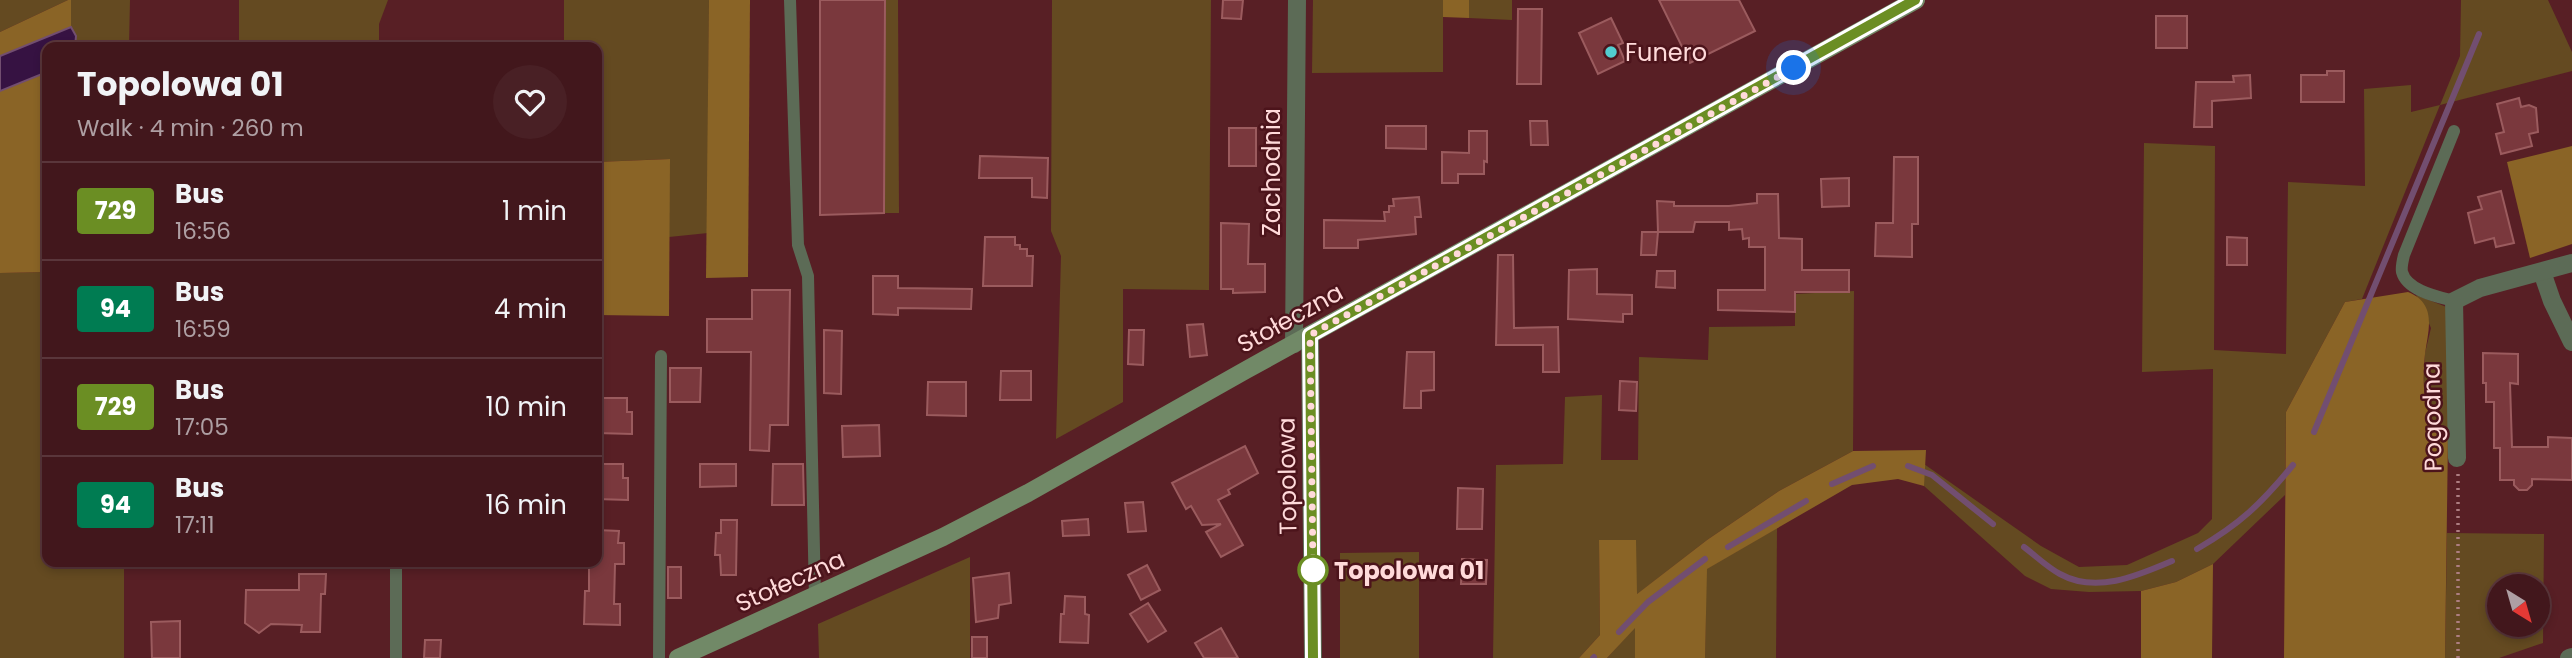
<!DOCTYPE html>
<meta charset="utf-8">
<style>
:root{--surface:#42171c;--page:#492025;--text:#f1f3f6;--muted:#ae9fa3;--line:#5a363b}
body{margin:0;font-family:Poppins,sans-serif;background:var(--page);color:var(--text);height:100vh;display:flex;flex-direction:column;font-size:26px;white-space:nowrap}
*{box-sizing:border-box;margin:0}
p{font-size:23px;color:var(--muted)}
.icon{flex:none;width:38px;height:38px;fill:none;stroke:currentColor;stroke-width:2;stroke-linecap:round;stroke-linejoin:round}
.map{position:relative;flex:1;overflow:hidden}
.side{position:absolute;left:42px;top:42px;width:560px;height:525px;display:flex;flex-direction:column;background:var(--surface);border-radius:14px;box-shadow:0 4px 10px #0003,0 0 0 2px var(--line)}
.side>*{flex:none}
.badge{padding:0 14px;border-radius:5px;font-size:24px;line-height:46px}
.needle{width:46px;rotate:143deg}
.fabs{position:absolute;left:2487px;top:574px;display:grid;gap:14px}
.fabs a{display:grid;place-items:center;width:63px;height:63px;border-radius:50%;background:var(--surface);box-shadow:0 4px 10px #0003,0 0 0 2px var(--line);font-size:35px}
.you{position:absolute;width:35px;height:35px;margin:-18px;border:5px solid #fff;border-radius:50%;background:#1a73e8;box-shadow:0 0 0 10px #1a73e833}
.map>.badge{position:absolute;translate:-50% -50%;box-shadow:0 0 0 4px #fff}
.round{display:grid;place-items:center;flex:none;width:74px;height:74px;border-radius:37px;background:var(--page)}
.overview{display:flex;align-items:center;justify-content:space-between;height:119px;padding:0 35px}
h1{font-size:33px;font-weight:700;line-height:52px}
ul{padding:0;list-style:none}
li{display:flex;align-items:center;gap:21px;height:98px;padding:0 35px;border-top:2px solid var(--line)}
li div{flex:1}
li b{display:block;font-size:26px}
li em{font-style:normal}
li .badge{min-width:77px;font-weight:700;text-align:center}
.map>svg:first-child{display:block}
.green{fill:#644a21;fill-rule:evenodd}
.forest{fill:#8a6426}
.water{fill:#361242;stroke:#724e70;stroke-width:2}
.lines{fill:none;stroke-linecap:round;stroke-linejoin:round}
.stream{stroke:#724e70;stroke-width:6}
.building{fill:#7a383d;stroke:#9b5b5e;stroke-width:2}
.path{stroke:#ad7e81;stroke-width:3.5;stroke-dasharray:2 5;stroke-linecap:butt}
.lane{stroke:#5c6b56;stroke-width:12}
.street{stroke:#5c6b56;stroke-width:18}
.secondary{stroke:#718967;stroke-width:18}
.line-casing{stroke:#fff;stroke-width:16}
.line{stroke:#6b8e23;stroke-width:10}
.walk{stroke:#ffdada;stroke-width:7;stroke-dasharray:0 12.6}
.poi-dot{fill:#52cdcf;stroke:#4c141b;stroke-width:2.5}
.stop-dot{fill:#fff;stroke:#6b8e23;stroke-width:3.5}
.labels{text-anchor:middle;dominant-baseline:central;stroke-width:5;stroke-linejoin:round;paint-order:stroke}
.poi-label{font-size:24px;fill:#ffdada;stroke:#4c141b;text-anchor:start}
.street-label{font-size:24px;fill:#ffdada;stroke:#4c141b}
.stop-label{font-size:24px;font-weight:bold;fill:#ffdada;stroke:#4c141b;text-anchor:start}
</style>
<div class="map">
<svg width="2572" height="658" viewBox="0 0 2572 658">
<rect width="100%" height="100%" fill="#581f25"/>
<g class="green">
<polygon points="0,0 68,0 0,32"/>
<polygon points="71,0 130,0 129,47 75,47 76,36 71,27"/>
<polygon points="239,0 388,0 379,24 379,47 239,47"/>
<polygon points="564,0 709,0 708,233 669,237 669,159 597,162 597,47 564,47"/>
<polygon points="885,0 898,0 899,213 884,213"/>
<polygon points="1052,0 1211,0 1209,290 1123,289 1123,402 1056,439 1061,256 1051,231"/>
<polygon points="1313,0 1443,0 1443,72 1312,73"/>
<polygon points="1469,0 1512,0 1512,20 1469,18"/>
<polygon points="2461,0 2548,0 2572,52 2572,71 2440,105 2362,299 2345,302 2286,412 2285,495 2213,564 2176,582 2141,591 2089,592 2051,589 2025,576 1924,486 1924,464 2041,546 2079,567 2127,565 2198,533 2212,519 2213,369 2142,372 2144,143 2215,146 2214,350 2286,354 2288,182 2365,186 2364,89 2411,85 2411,112 2440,105 2460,56"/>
<polygon points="47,272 47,562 124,562 124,658 0,658 0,273"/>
<polygon points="1854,291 1853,451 1779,491 1707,540 1636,595 1599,540 1600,635 1579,658 1493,658 1496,465 1563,464 1565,397 1602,395 1601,460 1638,460 1639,357 1708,360 1709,327 1795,326 1795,294"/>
<polygon points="2416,295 2449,308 2448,437 2433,421 2427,403 2424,383 2425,353 2431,328"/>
<polygon points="1777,528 1776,658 1705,658 1706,569"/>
<path d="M2447 533 2544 534 2543 643 2499 658H2445ZM2499 586H2538V625H2499Z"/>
<polygon points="1419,552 1419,658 1340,658 1340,553"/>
<polygon points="970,557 970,658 819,658 818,624"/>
<polygon points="1635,627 1635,658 1607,658"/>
</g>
<g class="forest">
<polygon points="68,0 71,0 71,27 0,56 0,32"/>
<polygon points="709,0 750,0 748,277 706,278"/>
<polygon points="1443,0 1469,0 1469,18 1443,17"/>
<polygon points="47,72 47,272 0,273 0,91"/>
<polygon points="2572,146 2572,244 2530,258 2507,162"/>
<polygon points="670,159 669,316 597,315 597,162"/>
<path d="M2408 292C2438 304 2428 331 2425 354 2423 375 2422 402 2432 420 2436 426 2443 432 2448 437L2445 658H2284L2286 412 2345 302Z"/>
<polygon points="1926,450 1924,486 1898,479 1852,485 1707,569 1705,658 1635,658 1635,628 1607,658 1579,658 1600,635 1599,540 1636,540 1637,594 1707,540 1779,491 1853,451"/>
<polygon points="2213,564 2212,658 2141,658 2141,591 2176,582"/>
</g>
<polygon class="water" points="71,27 76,36 75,47 47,47 47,72 0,91 0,56"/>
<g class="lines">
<g class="stream">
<polyline points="2314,432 2479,34"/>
<polyline points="1908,466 1932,475 1993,524"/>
<polyline points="1832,484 1873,466"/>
<polyline points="1728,547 1806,501"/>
<path d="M2024 547C2036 556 2047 567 2060 574 2096 594 2137 576 2172 561"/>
<path d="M2197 549C2240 524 2261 504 2293 465"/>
<polyline points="1619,632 1648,602 1705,559"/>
<polyline points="1593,658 1594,657"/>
</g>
</g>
<g class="building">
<polygon points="820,0 885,0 884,213 820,215"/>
<polygon points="1223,0 1243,0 1241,19 1222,18"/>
<polygon points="1659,0 1739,0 1755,31 1690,63"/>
<polygon points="1518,9 1542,9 1541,84 1517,84"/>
<rect x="2156" y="16" width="31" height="32"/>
<polygon points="1611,18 1623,43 1618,45 1625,61 1598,74 1579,33"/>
<polygon points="2327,71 2344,71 2344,102 2301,102 2301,75 2327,75"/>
<polygon points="2250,75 2251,98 2212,101 2212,127 2194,127 2196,82 2234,82 2233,76"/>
<polygon points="2519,98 2521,107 2529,105 2536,108 2538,132 2529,134 2532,146 2501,154 2496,134 2504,132 2497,104"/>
<polygon points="1530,121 1547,121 1548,145 1531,145"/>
<polygon points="1386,126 1426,126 1426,149 1386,148"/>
<rect x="1229" y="128" width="27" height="38"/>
<polygon points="1469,131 1487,131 1487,162 1484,161 1484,174 1458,174 1458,183 1442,183 1442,152 1469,153"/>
<polygon points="980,156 1048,158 1047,198 1032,197 1032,178 979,178"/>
<polygon points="1894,157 1918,157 1918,224 1912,224 1912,257 1875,256 1876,223 1893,223"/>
<polygon points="1849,178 1849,206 1822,207 1821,179"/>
<polygon points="2501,191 2514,243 2496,247 2494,238 2475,243 2468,213 2482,209 2478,197"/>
<polygon points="1757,194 1778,194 1779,238 1802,239 1802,270 1849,270 1849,292 1795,292 1795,312 1718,310 1718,290 1765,290 1765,247 1749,247 1749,238 1743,239 1742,229 1729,230 1729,222 1695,222 1693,232 1658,232 1657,201 1674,202 1674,206 1729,206 1757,203"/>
<polygon points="1419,197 1421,217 1415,217 1416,234 1358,240 1358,248 1324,248 1324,220 1385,221 1384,212 1389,212 1389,206 1394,206 1393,199"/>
<polygon points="1221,223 1249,224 1248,264 1265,264 1265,292 1233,293 1233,289 1221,289"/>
<polygon points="1642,232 1658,232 1656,255 1641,255"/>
<polygon points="985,237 1015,237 1015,245 1020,245 1020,249 1027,249 1027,256 1033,256 1032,286 983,286"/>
<polygon points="2227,237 2247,238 2247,265 2227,265"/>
<polygon points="1498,255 1513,255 1514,328 1558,327 1559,372 1543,372 1543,345 1496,345"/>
<polygon points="1597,269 1597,294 1632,295 1632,314 1623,314 1623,322 1568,319 1569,270"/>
<polygon points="1657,271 1675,271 1675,288 1656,287"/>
<polygon points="873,276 898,276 898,288 972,289 971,309 898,308 898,315 873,314"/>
<polygon points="752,290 790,290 788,425 770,425 769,451 750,450 751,352 707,352 707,319 752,319"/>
<polygon points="1203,324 1207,355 1190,357 1187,325"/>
<polygon points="824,330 842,331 841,394 824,393"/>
<polygon points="1129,330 1144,330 1143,365 1128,364"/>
<polygon points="1407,352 1434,352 1434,390 1421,391 1421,408 1404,408"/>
<polygon points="2483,353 2518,354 2518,384 2510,383 2512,447 2548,447 2548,437 2572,438 2572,480 2532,479 2532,485 2527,490 2519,490 2514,485 2514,480 2500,480 2500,448 2494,448 2494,402 2486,402 2486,383 2483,383"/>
<polygon points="670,368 701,368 700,402 670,402"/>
<polygon points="1001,371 1031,371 1031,400 1000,400"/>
<polygon points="1620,381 1637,382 1636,411 1619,410"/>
<polygon points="928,382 966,382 966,416 927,415"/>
<polygon points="597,398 627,398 627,412 632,412 632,434 597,433"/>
<polygon points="879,425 880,456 843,457 842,426"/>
<polygon points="1245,446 1258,473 1228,490 1230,494 1218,500 1243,545 1221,557 1206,532 1221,524 1202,525 1191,506 1186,509 1172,483"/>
<polygon points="597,464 623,464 623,478 628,478 628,500 597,499"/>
<polygon points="700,464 736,464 736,486 700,487"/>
<polygon points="773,464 803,464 804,505 772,505"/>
<polygon points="1458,488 1483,489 1482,529 1457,529"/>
<polygon points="1143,502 1146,531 1128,532 1125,503"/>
<polygon points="1088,519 1089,535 1063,536 1062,521"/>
<polygon points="721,520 737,520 736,575 721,575 720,555 715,555 716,533 721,533"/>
<polygon points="597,530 619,531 618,543 624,543 624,564 615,564 614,604 620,604 620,625 584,624 585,591 589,591 589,562 597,562"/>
<polygon points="1462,559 1487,560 1486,584 1461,584"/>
<polygon points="1147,565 1160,590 1141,600 1128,575"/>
<rect x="668" y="567" width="13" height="31"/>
<polygon points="1009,573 1011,603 999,605 998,618 976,622 973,578"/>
<polygon points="299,574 326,574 325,594 321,594 320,632 301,632 302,625 271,624 259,633 245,623 246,590 299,590"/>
<polygon points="1065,596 1085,597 1085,614 1089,615 1088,643 1060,642 1061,614 1064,614"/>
<polygon points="1148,603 1166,631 1148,642 1130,614"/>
<polygon points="180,621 180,658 152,658 151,622"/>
<polygon points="1221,628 1238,658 1204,658 1195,643"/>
<rect x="972" y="637" width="15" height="21"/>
<polygon points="425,640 441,640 440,658 424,658"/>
</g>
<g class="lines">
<polyline class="path" points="2458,474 2458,658"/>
<g class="lane">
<polyline points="790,0 798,245 808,276 815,597"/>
<path d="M2454 131 2404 255C2403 259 2401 267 2402 272 2407 291 2439 297 2454 301"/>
<polyline points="396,658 396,562"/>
<polyline points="659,658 661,356"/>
</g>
<g class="street">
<polyline points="2542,272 2552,301 2572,342"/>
<polyline points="1310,335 1313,658"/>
<polyline points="1294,344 1297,0"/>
<polyline points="2457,458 2454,301 2480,288 2572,263"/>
<polyline points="2569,658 2572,657"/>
</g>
<polyline class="secondary" points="678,658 943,537 1028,493 1246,370 1916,0"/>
</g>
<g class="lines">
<g class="line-casing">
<polyline id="line" points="1313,658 1310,335 1915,0"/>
</g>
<use href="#line" class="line"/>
<polyline class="walk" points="1313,570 1310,335 1794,68"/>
</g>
<circle class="poi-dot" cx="1611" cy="52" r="7"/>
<circle class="stop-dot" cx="1313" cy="570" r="14"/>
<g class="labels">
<g class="poi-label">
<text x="1625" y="52">Funero</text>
</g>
<g class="street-label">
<text transform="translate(1271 172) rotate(-90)">Zachodnia</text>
<text transform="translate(1290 318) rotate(-29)">Stołeczna</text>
<text transform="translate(2432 417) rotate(-91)">Pogodna</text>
<text transform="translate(1287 476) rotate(-91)">Topolowa</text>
<text transform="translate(790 581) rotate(-24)">Stołeczna</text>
</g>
<g class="stop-label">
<text x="1334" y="570">Topolowa 01</text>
</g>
</g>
</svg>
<div class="fabs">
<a><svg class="needle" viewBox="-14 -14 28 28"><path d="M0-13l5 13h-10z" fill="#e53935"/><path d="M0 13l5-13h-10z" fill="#ae9fa3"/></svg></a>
</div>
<div class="you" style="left:1794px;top:68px"></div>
<section class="side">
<div class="overview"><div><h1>Topolowa 01</h1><p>Walk · 4 min · 260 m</p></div><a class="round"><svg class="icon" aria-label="heart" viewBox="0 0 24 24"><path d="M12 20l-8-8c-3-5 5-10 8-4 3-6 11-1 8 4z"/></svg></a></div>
<ul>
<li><span class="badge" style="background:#6b8e23;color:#fff">729</span><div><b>Bus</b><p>16:56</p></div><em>1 min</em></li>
<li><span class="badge" style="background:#007c52;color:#fff">94</span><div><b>Bus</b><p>16:59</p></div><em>4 min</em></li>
<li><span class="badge" style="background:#6b8e23;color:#fff">729</span><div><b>Bus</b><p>17:05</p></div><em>10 min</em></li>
<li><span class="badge" style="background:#007c52;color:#fff">94</span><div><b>Bus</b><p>17:11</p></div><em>16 min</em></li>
</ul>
</section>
</div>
